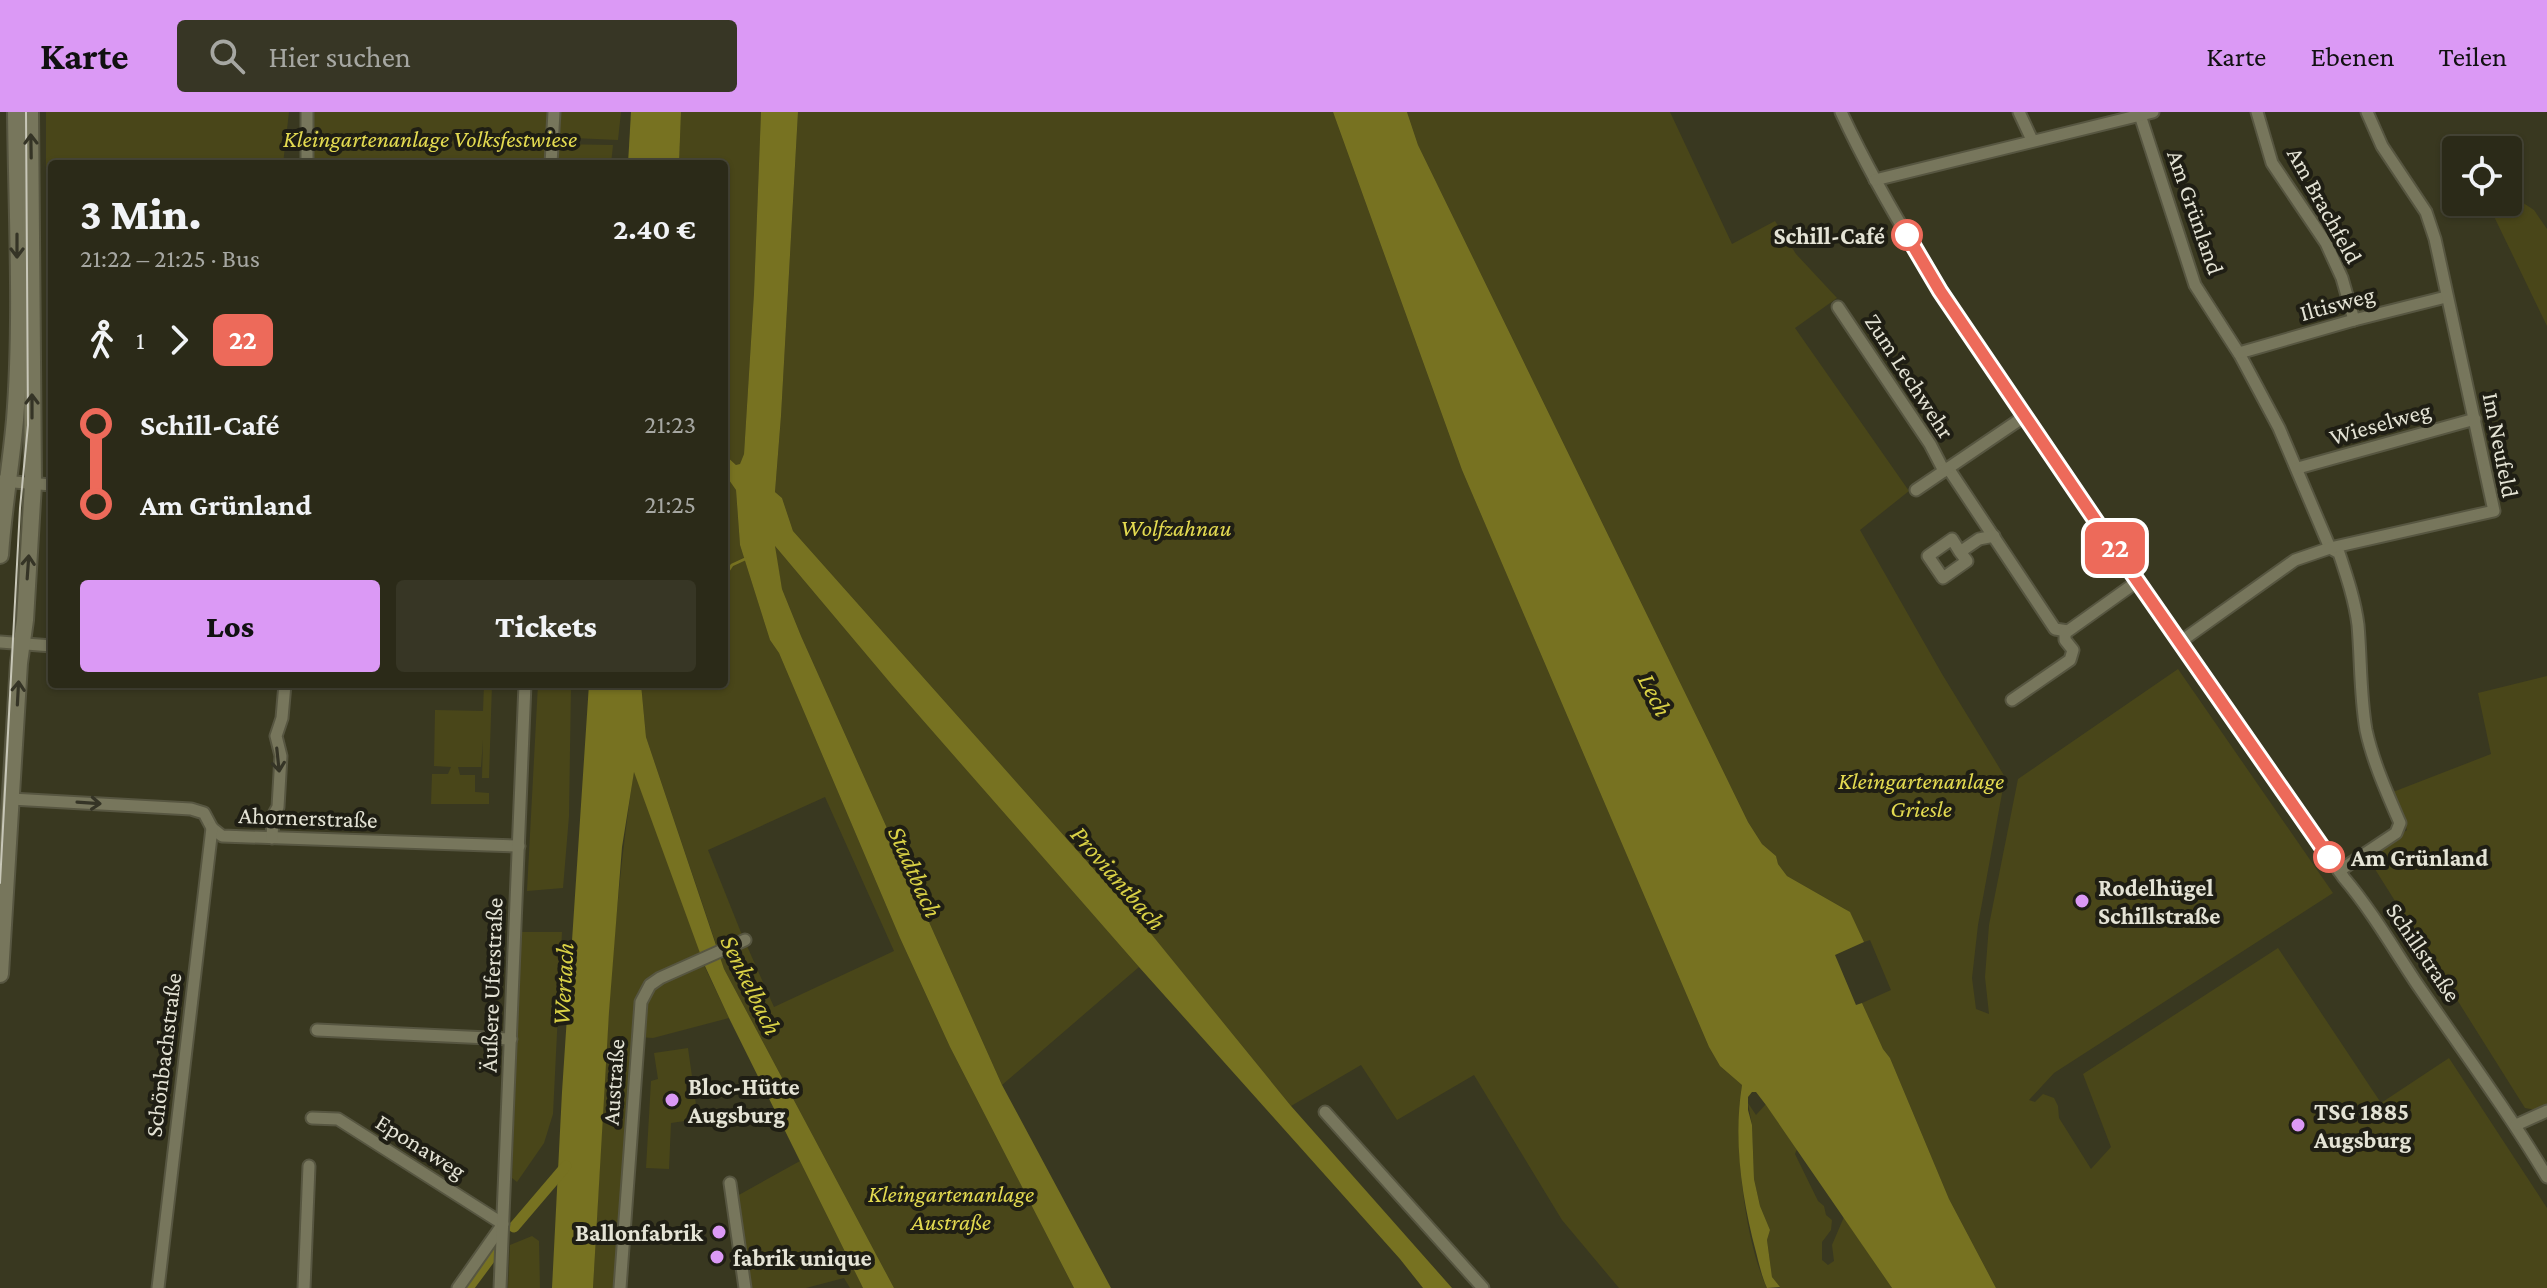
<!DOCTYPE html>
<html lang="de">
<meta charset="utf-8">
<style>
:root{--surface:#2b2a18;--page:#373625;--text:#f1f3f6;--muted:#a6a7a2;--line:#474637;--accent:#db99f5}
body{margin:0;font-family:"Crimson Pro",serif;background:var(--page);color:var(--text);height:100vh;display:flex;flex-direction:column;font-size:30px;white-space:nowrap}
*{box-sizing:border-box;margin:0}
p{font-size:26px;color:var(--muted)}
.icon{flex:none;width:44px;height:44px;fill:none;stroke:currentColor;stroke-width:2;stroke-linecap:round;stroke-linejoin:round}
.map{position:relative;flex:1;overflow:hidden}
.sheet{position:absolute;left:48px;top:48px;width:680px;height:528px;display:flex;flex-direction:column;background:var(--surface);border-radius:8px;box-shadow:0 2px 6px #0004,0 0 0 2px var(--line)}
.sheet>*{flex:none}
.badge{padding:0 16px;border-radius:12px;font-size:28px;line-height:52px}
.tools{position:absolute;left:2442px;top:24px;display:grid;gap:16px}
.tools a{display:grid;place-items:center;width:80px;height:80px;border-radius:8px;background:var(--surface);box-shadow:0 2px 6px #0004,0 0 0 2px var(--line);font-size:40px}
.map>.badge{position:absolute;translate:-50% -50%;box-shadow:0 0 0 4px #fff}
.legs{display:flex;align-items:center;gap:12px;height:88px;padding:0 32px;font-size:26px}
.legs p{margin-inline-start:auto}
.summary{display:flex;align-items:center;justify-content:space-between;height:136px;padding:0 32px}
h1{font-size:44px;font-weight:800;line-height:60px}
.cta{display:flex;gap:16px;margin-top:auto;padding:16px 32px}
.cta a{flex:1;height:92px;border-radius:8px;background:var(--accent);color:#111;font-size:32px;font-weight:800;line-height:92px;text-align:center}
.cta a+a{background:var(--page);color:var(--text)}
ul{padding:0 32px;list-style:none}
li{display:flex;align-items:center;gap:28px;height:80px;font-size:30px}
li i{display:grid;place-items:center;width:12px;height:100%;margin:0 10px;background:currentColor}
li i::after{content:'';width:20px;height:20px;margin:-10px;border:6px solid;border-radius:50%;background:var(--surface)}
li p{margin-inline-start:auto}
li:first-child i{background:linear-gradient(#0000 50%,currentColor 0)}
li:last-child i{background:linear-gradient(currentColor 50%,#0000 0)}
header{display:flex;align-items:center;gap:48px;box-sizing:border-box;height:112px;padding:0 40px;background:var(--accent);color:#111}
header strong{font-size:38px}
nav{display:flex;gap:44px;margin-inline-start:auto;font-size:28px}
.search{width:560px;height:72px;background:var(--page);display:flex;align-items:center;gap:20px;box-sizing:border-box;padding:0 28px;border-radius:8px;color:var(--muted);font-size:30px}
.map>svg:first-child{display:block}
.green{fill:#494619}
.water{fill:#777221}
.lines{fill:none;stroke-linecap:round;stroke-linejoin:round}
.stream{stroke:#777221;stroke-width:3}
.canal{stroke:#777221;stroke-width:11}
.street-casing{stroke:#575641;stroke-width:15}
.secondary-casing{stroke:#575641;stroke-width:20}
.street{stroke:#77765c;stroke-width:11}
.secondary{stroke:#77765c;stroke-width:16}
.tram{stroke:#c8c7b8;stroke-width:2}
.oneway{stroke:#353426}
.line-1-casing{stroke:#fff;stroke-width:18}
.line-1{stroke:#ed6a5a;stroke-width:12}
.stop-1-dot{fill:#fff;stroke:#ed6a5a;stroke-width:4}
.poi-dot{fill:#db99f5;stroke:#1f1e14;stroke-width:3}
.labels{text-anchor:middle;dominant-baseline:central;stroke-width:8;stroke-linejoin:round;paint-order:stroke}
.park-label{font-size:24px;font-style:italic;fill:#e3da50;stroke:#1f1e14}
.street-label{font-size:24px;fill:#e4e3d5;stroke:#1f1e14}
.stop-label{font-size:24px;font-weight:bold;fill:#e4e3d5;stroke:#1f1e14;text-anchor:end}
.poi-label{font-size:24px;font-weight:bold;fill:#e4e3d5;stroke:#1f1e14;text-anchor:start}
.water-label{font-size:26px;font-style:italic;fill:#d9d145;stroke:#1f1e14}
</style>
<header>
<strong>Karte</strong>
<div class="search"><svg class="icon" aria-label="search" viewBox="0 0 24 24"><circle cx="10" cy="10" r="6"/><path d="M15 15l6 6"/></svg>Hier suchen</div>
<nav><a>Karte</a><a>Ebenen</a><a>Teilen</a></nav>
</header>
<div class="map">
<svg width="2547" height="1176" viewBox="0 0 2547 1176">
<rect width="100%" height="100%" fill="#393820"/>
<g class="green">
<polygon points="46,0 289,0 283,52 52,52 52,294 46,294"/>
<polygon points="307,0 621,0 618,28 552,25 551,52 307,52"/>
<polygon points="681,0 761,0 754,181 744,342 740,353 736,353 724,342 724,52 679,52"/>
<path d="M798 0H1333L1462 358 1709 935 1720 954 1742 973C1733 1025 1744 1128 1767 1176H1619L1562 1108 1474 963 1397 1008 1361 953 1291 994 1148 818 793 419 782 386 775 380 781 304Z"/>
<polygon points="1407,0 1670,0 1732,132 1775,109 1796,142 1837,186 1795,216 1909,379 1860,418 1942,562 2005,665 1978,813 1972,866 1976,897 1989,902 1985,865 1989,813 2018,667 2178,557 2333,781 2054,961 2029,988 2035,990 2043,982 2054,986 2058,994 2059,1006 2091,1057 2111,1035 2083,962 2278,836 2381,991 2449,946 2547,1096 2547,1176 1996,1176 1949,1087 1890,946 1883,937 1862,891 1891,878 1870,828 1864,830 1850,801 1845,797 1787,764 1778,752 1776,744 1762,732 1748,710 1418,33"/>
<polygon points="555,32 613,33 611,52 555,52"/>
<polygon points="2508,81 2534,98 2547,117 2547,214 2487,90 2508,90"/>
<polygon points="724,361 736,378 740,433 770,528 779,541 900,826 950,935 1074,1176 894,1176 724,857 720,846 747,834 774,895 894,839 825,685 708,738 742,823 717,835 646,625 641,572 724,572"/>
<polygon points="774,433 892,573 1139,855 1002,973 801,524 782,477"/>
<polygon points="2547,564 2547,993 2536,998 2525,996 2368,746 2407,718 2393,680 2491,642 2478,581"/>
<polygon points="484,572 492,572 489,666 482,666 483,628 481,655 458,655 460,663 475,663 475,680 489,681 489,692 431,692 432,662 448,662 451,655 434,654 435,598 483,599"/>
<polygon points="538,572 571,572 569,704 563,776 527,779"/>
<path d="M634 658 701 842 656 863 637 890 617 1176H593C603 1003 608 829 634 658Z"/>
<polygon points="521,820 562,820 553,1002 544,1031 517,1070 512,1066"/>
<polygon points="701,847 729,906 653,926 638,925 645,881"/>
<polygon points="688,936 698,1007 671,1011 669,1057 646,1056 651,969 658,967 654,941"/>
<polygon points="1748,991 1756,1003 1766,992 1797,1037 1795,1042 1818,1089 1824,1094 1826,1103 1832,1108 1831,1118 1822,1130 1822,1148 1828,1153 1834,1149 1832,1133 1844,1105 1892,1176 1780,1176 1772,1165 1767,1128 1770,1118 1760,1094 1754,1067 1752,1013"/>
<polygon points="800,1049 863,1176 850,1176 844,1166 806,1176 750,1176 737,1084"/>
<polygon points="532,1124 539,1129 540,1176 508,1176 510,1133"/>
</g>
<g class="water">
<polygon points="631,0 681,0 679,52 628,52"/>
<polygon points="761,0 798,0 781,304 775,380 782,386 793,419 1148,818 1291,994 1452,1176 1423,1176 1400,1147 1139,855 892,573 775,434 782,477 801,524 1002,973 1111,1176 1074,1176 950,935 900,826 779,541 770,528 740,433 736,378 724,361 724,342 736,353 740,352 744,342 754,181"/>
<path d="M1333 0H1407L1418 33 1748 710 1762 732 1776 744 1778 752 1787 764 1850 800 1864 830 1835 843 1856 893 1862 891 1883 937 1890 946 1949 1087 1996 1176H1892L1766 993 1756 980H1752L1748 985V998L1752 1013 1754 1067 1760 1094 1770 1118 1767 1128 1772 1165 1780 1175 1767 1176C1762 1165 1759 1152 1756 1140 1742 1087 1733 1028 1742 973L1720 954 1709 935 1462 358Z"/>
<polygon points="589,572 641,572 646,625 724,857 894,1176 863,1176 729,906 704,852 634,660 622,735 609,900 593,1176 552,1176 562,980"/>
</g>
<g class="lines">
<polyline class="stream" points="724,465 732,453 745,447"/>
<g class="canal">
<polyline points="514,1115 566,1054"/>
<polyline points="468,1176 494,1141"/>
</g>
<g class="street-casing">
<g id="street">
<polyline points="307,0 307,52"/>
<path d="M1841 0C1895 116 1969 221 2040 327 2140 474 2242 620 2344 766 2372 799 2393 836 2417 872 2461 936 2507 998 2547 1065"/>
<polyline points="2019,0 2032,28"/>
<polyline points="2257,0 2272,51 2326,131 2342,166 2354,208"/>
<path d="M2140 3 2195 173 2240 243 2279 316 2330 436 2339 441C2347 465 2355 489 2358 513 2361 548 2360 583 2366 618 2373 650 2387 681 2400 711L2396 721 2339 759"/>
<polyline points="551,52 554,0"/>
<polyline points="1875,68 2153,0"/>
<polyline points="1838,195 1930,332 1944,359"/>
<polyline points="2239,241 2354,208 2446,185"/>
<polyline points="1948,356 2055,517 2068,519 2138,469"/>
<polyline points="2298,356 2475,307"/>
<polyline points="1,369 52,373"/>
<polyline points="1916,378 2025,304"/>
<polyline points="1960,440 1967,449 1943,466 1928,444 1952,427 1960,440 1979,427 1994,424"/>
<polyline points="0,530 52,534"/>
<polyline points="2180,530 2295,448 2330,436 2494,399 2435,127 2426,100 2382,34 2367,0"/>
<polyline points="2012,588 2070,548 2073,538 2065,528 2065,519"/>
<polyline points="11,687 191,697 204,701 212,716 222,724 519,734"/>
<polyline points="272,726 273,704 278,695 281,644 276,624 282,606 285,572"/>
<polyline points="317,918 511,927"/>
<polyline points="1325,1000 1483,1176"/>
<polyline points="312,1006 338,1007 503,1112 458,1176"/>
<polyline points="2516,1013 2547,999"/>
<polyline points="730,1071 745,1176"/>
<polyline points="158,1176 212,716"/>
<polyline points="304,1176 309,1054"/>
<polyline points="500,1176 525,572"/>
<polyline points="620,1176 641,890 650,873 660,866 745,828"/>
</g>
</g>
<g class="secondary-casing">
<g id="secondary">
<path d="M0 443C3 397 11 353 15 308 23 208 17 101 16 0"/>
<polyline points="0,862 19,551 25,508 33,372 30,0"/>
</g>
</g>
<use href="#street" class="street"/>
<use href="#secondary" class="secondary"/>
<polyline class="tram" points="0,771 20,396 28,313 26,0"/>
</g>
<defs><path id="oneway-shaft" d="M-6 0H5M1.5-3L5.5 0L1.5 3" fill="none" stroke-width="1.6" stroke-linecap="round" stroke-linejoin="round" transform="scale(2)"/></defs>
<g class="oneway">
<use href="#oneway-shaft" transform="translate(31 34) rotate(-91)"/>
<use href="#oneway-shaft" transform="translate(17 134) rotate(90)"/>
<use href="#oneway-shaft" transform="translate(32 294) rotate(-90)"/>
<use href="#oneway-shaft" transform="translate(28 455) rotate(-86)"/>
<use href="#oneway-shaft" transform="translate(18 581) rotate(-87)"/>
<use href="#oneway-shaft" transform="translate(278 648) rotate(84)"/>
<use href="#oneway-shaft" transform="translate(89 691) rotate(4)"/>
</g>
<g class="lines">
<g class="line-1-casing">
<polyline id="line-1" points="1907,123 1940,179 2102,418 2329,745"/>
</g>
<use href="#line-1" class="line-1"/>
</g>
<g class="stop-1-dot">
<circle cx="1907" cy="123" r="14"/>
<circle cx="2329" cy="745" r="14"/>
</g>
<g class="poi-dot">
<circle cx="2082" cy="789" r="8"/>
<circle cx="672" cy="988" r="8"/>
<circle cx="2298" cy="1013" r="8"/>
<circle cx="719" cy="1120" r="8"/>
<circle cx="717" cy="1145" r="8"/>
</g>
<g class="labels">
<g class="park-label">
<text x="430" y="26">Kleingartenanlage Volksfestwiese</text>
<text x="1176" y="415">Wolfzahnau</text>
<text x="1921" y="668">Kleingartenanlage<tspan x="1921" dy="28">Griesle</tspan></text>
<text x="951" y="1081">Kleingartenanlage<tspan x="951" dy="28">Austraße</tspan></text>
</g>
<g class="street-label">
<text transform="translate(2325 93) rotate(61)">Am Brachfeld</text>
<text transform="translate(2196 100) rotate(71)">Am Grünland</text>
<text transform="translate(2337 191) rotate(-15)">Iltisweg</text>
<text transform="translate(1910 264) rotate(57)">Zum Lechwehr</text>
<text transform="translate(2380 311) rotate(-16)">Wieselweg</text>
<text transform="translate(2501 333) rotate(79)">Im Neufeld</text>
<text transform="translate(308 705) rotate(2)">Ahornerstraße</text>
<text transform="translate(2424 840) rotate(56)">Schillstraße</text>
<text transform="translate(491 873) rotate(-88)">Äußere Uferstraße</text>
<text transform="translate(163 943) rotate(-83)">Schönbachstraße</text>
<text transform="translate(613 970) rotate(-86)">Austraße</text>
<text transform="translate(421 1034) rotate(32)">Eponaweg</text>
</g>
<g class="stop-label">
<text x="1885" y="123">Schill-Café</text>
<text x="2351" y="745" text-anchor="start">Am Grünland</text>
</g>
<g class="poi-label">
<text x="2098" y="775">Rodelhügel<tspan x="2098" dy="28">Schillstraße</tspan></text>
<text x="688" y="974">Bloc-Hütte<tspan x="688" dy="28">Augsburg</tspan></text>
<text x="2314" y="999">TSG 1885<tspan x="2314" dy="28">Augsburg</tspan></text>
<text x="703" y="1120" text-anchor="end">Ballonfabrik</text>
<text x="733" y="1145">fabrik unique</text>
</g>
<g class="water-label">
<text transform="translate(1655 583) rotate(63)">Lech</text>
<text transform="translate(915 760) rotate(66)">Stadtbach</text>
<text transform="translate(1118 766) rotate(49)">Proviantbach</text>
<text transform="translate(563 872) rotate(-87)">Wertach</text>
<text transform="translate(751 873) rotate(64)">Senkelbach</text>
</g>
</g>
</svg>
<div class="tools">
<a><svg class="icon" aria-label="locate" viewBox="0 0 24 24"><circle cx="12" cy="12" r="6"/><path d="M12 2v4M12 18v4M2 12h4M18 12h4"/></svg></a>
</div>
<b class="badge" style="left:2115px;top:436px;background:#ed6a5a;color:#fff">22</b>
<section class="sheet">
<div class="summary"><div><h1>3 Min.</h1><p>21:22 – 21:25 · Bus</p></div><b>2.40 €</b></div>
<div class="legs"><svg class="icon" aria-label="walk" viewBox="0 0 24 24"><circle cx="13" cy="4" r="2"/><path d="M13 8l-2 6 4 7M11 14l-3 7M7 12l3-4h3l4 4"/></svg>1<svg class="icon" aria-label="forward" viewBox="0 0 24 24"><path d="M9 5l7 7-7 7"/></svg><b class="badge" style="background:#ed6a5a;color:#fff">22</b></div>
<ul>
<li><i style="color:#ed6a5a"></i><b>Schill-Café</b><p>21:23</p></li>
<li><i style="color:#ed6a5a"></i><b>Am Grünland</b><p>21:25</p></li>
</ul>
<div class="cta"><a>Los</a><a>Tickets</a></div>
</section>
</div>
